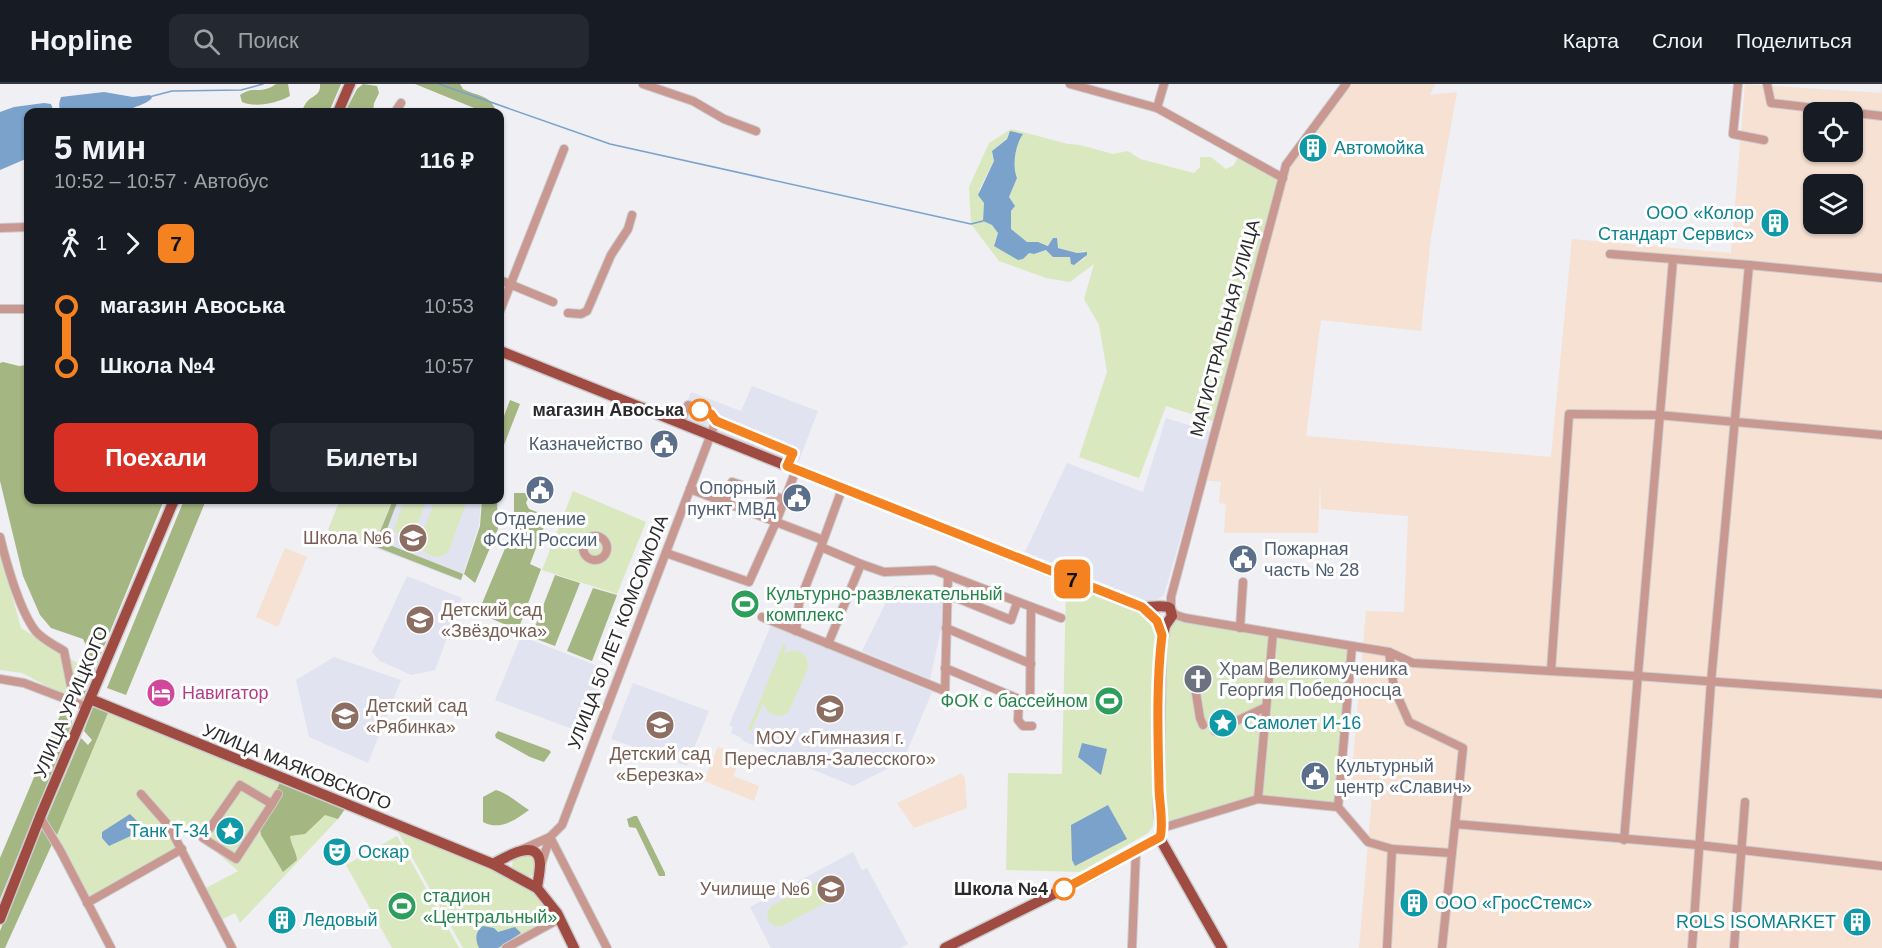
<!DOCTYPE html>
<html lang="ru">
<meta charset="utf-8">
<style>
:root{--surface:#171b24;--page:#242831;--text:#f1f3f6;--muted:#9ea1a6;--line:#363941;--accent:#d93025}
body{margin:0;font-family:Arial,sans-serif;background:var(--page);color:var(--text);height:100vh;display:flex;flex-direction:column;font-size:22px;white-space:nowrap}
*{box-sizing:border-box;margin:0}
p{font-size:20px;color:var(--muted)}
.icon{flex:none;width:33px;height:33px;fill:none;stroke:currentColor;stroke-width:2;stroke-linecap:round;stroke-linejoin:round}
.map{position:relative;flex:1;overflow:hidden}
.panel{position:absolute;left:24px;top:24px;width:480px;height:396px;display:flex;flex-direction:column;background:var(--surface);border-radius:12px;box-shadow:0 2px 4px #0004}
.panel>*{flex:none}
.badge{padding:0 12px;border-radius:9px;font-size:21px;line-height:39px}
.tools{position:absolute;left:1803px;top:18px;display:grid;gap:12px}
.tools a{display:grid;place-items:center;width:60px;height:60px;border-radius:12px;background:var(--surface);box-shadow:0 2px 4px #0004;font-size:30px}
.map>.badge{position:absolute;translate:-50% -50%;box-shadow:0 0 0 3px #fff}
.legs{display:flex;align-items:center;gap:9px;height:66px;padding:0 30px;font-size:20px}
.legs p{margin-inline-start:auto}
.headline{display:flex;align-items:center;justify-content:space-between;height:102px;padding:0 30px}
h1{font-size:33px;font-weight:600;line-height:45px}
.action{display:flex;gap:12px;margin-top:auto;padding:12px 30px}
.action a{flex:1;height:69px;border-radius:12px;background:var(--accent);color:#fff;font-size:24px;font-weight:600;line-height:69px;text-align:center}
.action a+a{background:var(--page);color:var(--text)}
ul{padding:0 30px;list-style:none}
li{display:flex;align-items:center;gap:21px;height:60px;font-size:22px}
li i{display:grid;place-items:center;width:9px;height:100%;margin:0 8px;background:currentColor}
li i::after{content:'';width:15px;height:15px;margin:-8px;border:4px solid;border-radius:50%;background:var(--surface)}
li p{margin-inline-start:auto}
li:first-child i{background:linear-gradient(#0000 50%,currentColor 0)}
li:last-child i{background:linear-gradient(currentColor 50%,#0000 0)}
header{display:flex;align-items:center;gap:36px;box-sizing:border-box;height:84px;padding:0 30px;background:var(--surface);border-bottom:2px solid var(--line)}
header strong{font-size:28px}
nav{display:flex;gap:33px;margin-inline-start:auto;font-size:21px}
.search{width:420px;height:54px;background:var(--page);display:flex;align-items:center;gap:15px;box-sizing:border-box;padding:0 21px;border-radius:12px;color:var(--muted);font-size:22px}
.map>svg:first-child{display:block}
.built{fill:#e2e3f0}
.industrial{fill:#f6e1d3;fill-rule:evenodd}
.green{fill:#dae8c0;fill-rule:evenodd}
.forest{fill:#a4b681}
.water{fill:#7aa2cb}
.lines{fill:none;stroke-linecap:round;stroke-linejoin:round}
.stream{stroke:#7aa2cb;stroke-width:1.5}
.minor-casing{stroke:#ccccd0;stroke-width:10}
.major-casing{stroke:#ccccd0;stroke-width:13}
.minor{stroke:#c99890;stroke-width:8}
.major{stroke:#a04b41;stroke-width:10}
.line-1-casing{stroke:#fff;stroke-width:14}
.line-1{stroke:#f58220;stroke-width:9}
.stop-1-dot{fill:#fff;stroke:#f58220;stroke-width:3}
.labels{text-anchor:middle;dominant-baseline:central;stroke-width:6;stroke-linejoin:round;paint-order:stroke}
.culture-label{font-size:18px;fill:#0d838f;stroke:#fff;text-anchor:start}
.street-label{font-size:18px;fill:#2b2b2d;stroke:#fff}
.stop-label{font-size:18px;font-weight:bold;fill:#2b2b2d;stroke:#fff;text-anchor:end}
.service-label{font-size:18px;fill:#4e5e75;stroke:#fff;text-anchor:end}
.education-label{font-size:18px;fill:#785e54;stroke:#fff;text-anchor:end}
.leisure-label{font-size:18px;fill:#27864d;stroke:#fff;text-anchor:start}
.worship-label{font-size:18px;fill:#5b616d;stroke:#fff;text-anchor:start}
.hotel-label{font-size:18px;fill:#b23c85;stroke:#fff;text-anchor:start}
</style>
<header>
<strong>Hopline</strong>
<div class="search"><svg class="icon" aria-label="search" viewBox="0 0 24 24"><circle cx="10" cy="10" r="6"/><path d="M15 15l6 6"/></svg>Поиск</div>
<nav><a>Карта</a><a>Слои</a><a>Поделиться</a></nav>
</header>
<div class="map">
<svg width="1882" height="864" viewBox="0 0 1882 864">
<rect width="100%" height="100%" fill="#efeff4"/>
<g class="built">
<polygon points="752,302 818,327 797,382 681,334 691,308 741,327"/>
<polygon points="1166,334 1211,348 1164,511 1152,519 1025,468 1067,379 1143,408"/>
<polygon points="340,416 481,416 479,441 461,497 328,446"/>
<polygon points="407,492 462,514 435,586 411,591 380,577 372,568"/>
<polygon points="894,502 936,503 945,527 930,595 862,567"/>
<polygon points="771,541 932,608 903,677 853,702 743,657 740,653 731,649 733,643 729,641"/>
<polygon points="521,552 608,586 583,649 495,616"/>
<polygon points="334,573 401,596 368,679 309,653 296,596"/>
<polygon points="633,599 709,627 687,682 611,655"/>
<polygon points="853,768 862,786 867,784 908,860 900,864 771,864 750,823"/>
</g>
<g class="industrial">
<path d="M1347 0H1435L1430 11 1457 8 1431 153 1421 247 1321 236 1306 352 1551 373 1572 155 1731 169 1745 0 1881 9 1882 0V864H1359L1373 701 1351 699 1366 527 1404 528 1408 432 1321 425 1320 399 1318 449H1224L1226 420 1219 419 1221 398 1203 396 1287 81ZM1814 28H1852V68H1814ZM1814 100H1852V140H1814Z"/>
<polygon points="285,464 307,473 278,543 256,533"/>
<polygon points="718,663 741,672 733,692 759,702 754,717 704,697"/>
<polygon points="962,689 965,695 967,724 914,744 897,719"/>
</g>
<g class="green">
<path d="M1011 45 1068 60 1080 61 1113 70 1128 67 1140 75 1194 89 1200 83V73H1211L1226 85 1234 81 1238 73 1282 94 1213 337 1166 322 1139 394 1079 373 1107 288 1099 241 1084 215 1094 180 1070 198 1046 194 999 177 971 140 969 103 989 59ZM1008 50 1020 53C1015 65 1012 82 1017 94L1009 113 1014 124 1011 127V146L1027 158 1041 159 1077 169 1085 167V174L1074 181 1070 173H1053L1047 166 1034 170 994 160 998 149 992 141 983 137 984 119 979 106 994 77 992 67 1007 54Z"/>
<polygon points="573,407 646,438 617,510 542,486"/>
<polygon points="340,416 392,416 373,463 328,446"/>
<polygon points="404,416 414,416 425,419 413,454 393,448"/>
<path d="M435 416H467L449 467C440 477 427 473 420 462V456Z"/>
<polygon points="0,467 21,544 79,580 65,612 22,589 0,586"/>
<polygon points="1066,501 1141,530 1153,544 1156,555 1153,742 1148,749 1080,788 1006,786 1008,689 1062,690"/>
<polygon points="1185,535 1352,562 1338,723 1258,715 1162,744 1163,553 1176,536"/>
<path d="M783 560 786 562 784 569 794 566 801 568 806 573 808 580 807 587 788 629C776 636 767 630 763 619L751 647 748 646Z"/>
<polygon points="108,629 344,722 338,735 240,839 235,829 219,837 202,806 238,787 178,735 169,742 180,765 90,813 57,751"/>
<polygon points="403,745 492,781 535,806 557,834 502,864 463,864 398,748"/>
<polygon points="397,752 459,864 392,864 346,781"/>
<polygon points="532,769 538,786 528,794 512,786 513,774"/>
<path d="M823 797C833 801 835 811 827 818L782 842H775L769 838 767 828 772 822 817 798Z"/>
</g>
<g class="forest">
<path d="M276 0H288L290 12C277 19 256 24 242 18L240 11C253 3 254 8 266 5 270 4 273 2 276 0Z"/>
<path d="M320 0H341L329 28H301C302 27 305 20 306 19 312 11 321 12 320 0Z"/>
<polygon points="363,0 377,2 379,9 374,19 373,28 345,28 357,5"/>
<path d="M415 0H460L463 5C476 12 492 11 496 28H484Z"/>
<path d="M3 278 19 282 28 281V416H164L82 616C66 602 82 584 89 568L83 555 51 544 40 531 23 492 0 397V279Z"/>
<polygon points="510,316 520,320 500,371 500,343"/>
<polygon points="514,409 530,409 526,419 529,425 548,432 530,480 541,485 518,546 478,529 514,443"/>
<polygon points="184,416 206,416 126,611 107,604"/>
<polygon points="393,416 398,416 382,458 463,490 461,496 374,462"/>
<polygon points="482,416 497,416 498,445 475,499 464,490 480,442"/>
<polygon points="555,491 580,499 555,562 531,553"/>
<polygon points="593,504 617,511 592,577 567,567"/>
<polygon points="64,622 70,625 72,639 0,815 0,774"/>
<polygon points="93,623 108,629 57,751 46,736 81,654 88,661 92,656 84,647"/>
<polygon points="498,647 549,666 551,668 544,678 530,673 496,654 495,651"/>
<path d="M281 696 345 725 338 735 325 731 305 750 290 752C291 761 296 767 297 776L283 788 261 751 260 744Z"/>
<path d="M496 706C509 710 518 719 529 726 516 736 499 747 483 738V713Z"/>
<polygon points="634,732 637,732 665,789 665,792 659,792 636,744 629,743 627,735"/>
<polygon points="42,743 53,758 5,864 0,864 0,847"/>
</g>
<g class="water">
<path d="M104 8 133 13 150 11 152 14C145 22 134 21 128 28H62C58 24 59 19 61 13Z"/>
<polygon points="44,19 51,20 54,28 28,28 28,74 0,86 0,28 14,23"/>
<path d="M1010 47 1023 50C1015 61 1012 82 1017 94L1009 113 1015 122 1011 127V145L1027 158H1038L1048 162 1053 154H1057L1058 164 1077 169 1087 168V171L1074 181 1071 180 1070 173H1053L1046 166 1034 170 1029 169 1023 175 1018 176 994 162 998 149 992 141 983 137 984 119 978 111 994 77 992 67 1007 55Z"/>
<polygon points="1082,659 1107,665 1101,691 1078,673"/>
<polygon points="1108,721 1127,755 1075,782 1072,776 1071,741"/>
<polygon points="130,730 139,739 139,746 135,750 109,762 102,754 102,748"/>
<path d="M483 842 494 844 498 848 515 843 521 849 498 864H479C475 855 475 848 483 842Z"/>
</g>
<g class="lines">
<g class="stream">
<polyline points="439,0 610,60 971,140 983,137"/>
<polyline points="149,13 172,7 241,6 263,0"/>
</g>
<g class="minor-casing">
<g id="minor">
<polyline points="643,0 693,17 724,35 756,47"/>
<polyline points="1070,0 1157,24 1283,94"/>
<polyline points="1738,0 1733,50 1764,56"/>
<polyline points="1767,0 1771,19 1882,32"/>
<polyline points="1157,24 1164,0"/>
<polyline points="395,28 401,19"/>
<polyline points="0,144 28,143"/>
<polyline points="1610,170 1749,181"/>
<polyline points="500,196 553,218"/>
<polyline points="0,225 28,225"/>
<polyline points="500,227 564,65"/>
<polyline points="568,229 581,230 587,227 611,171 628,145 632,131"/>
<polyline points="680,339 688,321 711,330 716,337 793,369 787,382"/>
<polyline points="690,405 823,456"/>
<polyline points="725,418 732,398 747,403"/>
<polyline points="764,433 772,411 785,416"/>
<circle cx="595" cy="464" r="12"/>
<path d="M0 453C6 478 19 524 34 545 40 554 54 561 64 567L74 617"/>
<polyline points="822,460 842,405"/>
<polyline points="666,469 749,498 776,438 796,386"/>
<polyline points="861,480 884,488 934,486 1061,534"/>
<polyline points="947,510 1011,536 1017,519"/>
<polyline points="1031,524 1030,619 1019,615 1018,636 1023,642 1032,642"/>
<polyline points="1171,525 1171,513 1286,81 1346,0"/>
<polyline points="762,533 945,607 948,492"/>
<polyline points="946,544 1031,580"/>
<polyline points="1240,544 1243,498"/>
<polyline points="796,547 799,519 821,463 861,480 828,560"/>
<polyline points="1352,562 1389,568 1413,579 1637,592 1882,610"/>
<polyline points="1389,568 1394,604 1409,638 1463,664 1455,740"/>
<polyline points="945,584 1019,615"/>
<polyline points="1551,587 1569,330 1658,331 1882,351"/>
<polyline points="0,595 24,599 87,623"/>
<polyline points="1195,603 1200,634 1203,641"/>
<polyline points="1215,647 1266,623"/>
<polygon points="240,701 272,720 236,775 203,754"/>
<polyline points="141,710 169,742 232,864"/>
<polyline points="1258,715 1273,549"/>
<polyline points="272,720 278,710"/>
<polyline points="1338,723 1368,758 1392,765 1451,769"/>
<polyline points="40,733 60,766 111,864"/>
<polyline points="1162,744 1258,715 1338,723 1352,562 1185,534 1176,531 1171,526"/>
<polyline points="550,753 607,864"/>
<polyline points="1624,756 1673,176"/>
<polyline points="523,765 550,753 562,741 716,337"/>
<polyline points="541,781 550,753"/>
<polyline points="87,819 182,765"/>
<polyline points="506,864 559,835"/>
<polyline points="1132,864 1136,766"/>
<polyline points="1387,864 1392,765"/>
<polyline points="1442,864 1455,740 1698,761 1882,782"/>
<polyline points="1692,864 1711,598 1749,181 1882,194"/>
<polyline points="1734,864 1745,718"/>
</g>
</g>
<g class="major-casing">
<g id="major">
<polyline points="338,28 350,0"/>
<path d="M500 267 1140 523C1149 524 1163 520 1170 524L1172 532 1165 542 1161 563 1159 651V728L1162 747 1159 753 1222 864"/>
<polyline points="1142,523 1156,535 1162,551"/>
<polyline points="90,615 493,780 537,804 557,829 574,864"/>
<path d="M493 780C504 774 539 752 540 780 540 788 538 796 537 804"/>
<polyline points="0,835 40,733 174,416"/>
<polyline points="945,864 1092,791 1159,753"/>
</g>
</g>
<use href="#minor" class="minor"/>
<use href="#major" class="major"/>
</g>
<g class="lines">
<g class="line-1-casing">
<path id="line-1" d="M700 326 711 330 716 337 793 369 787 382 1142 523 1157 537 1162 551C1156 600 1158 653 1159 703 1159 717 1164 742 1160 753L1064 805"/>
</g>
<use href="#line-1" class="line-1"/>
</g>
<defs>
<g id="building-disc" transform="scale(1.5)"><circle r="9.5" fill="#0f9aa8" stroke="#fff"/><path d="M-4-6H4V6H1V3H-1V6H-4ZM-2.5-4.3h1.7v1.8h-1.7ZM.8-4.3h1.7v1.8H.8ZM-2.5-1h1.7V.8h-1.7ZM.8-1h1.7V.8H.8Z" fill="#fff"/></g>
<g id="civic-disc" transform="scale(1.5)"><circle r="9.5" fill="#5c6f8a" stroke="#fff"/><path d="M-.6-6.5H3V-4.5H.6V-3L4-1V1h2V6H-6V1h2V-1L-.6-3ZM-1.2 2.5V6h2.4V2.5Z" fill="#fff"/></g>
<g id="school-disc" transform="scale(1.5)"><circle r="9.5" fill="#8d6e63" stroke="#fff"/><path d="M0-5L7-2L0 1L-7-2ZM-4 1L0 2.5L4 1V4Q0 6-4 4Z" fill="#fff"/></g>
<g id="stadium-disc" transform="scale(1.5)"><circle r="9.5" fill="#2e9e5b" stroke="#fff"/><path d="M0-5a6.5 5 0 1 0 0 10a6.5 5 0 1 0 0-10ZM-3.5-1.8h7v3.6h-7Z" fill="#fff"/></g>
<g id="church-disc" transform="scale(1.5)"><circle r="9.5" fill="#6b7280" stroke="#fff"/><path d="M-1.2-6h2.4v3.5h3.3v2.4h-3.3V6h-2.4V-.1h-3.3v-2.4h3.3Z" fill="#fff"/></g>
<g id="hotel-disc" transform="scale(1.5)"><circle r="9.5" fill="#d1479c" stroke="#fff"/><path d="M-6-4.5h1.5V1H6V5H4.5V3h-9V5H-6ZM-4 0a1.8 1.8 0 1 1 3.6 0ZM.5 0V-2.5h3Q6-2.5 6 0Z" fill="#fff"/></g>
<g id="sight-disc" transform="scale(1.5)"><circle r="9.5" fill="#0f9aa8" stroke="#fff"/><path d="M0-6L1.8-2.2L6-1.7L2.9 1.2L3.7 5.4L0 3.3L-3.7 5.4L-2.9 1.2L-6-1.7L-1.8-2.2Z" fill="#fff"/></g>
<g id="theatre-disc" transform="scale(1.5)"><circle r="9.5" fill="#0f9aa8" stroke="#fff"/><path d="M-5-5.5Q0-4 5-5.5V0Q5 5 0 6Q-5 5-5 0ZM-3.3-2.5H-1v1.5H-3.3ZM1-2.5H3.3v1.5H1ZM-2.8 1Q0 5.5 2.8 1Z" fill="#fff"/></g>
<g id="university-disc" transform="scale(1.5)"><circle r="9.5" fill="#8d6e63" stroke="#fff"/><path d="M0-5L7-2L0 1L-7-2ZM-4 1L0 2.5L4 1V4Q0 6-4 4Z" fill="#fff"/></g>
</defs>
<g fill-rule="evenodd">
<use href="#building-disc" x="1313" y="64"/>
<use href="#building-disc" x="1775" y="139"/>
<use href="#civic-disc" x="664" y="360"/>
<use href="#civic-disc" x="540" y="406"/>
<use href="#civic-disc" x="797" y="414"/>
<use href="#school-disc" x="413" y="454"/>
<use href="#civic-disc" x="1243" y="475"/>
<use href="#stadium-disc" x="745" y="520"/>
<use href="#school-disc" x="420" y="536"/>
<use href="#church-disc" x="1198" y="595"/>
<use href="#hotel-disc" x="161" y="609"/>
<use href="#stadium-disc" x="1109" y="617"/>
<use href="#school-disc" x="830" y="625"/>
<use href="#school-disc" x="345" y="632"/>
<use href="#sight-disc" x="1223" y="639"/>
<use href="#school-disc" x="660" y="641"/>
<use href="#civic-disc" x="1315" y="692"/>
<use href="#sight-disc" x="230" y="747"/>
<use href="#theatre-disc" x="337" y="768"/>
<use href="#university-disc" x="831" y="805"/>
<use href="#building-disc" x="1414" y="819"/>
<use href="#stadium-disc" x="402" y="822"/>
<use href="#building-disc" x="282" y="836"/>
<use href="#building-disc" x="1857" y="838"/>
</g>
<g class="stop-1-dot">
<circle cx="700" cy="326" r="10"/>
<circle cx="1064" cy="805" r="10"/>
</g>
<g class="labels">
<g class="culture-label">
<text x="1334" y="64">Автомойка</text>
<text x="1754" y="129" text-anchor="end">ООО «Колор<tspan x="1754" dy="21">Стандарт Сервис»</tspan></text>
<text x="1244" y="639">Самолет И-16</text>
<text x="209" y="747" text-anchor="end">Танк Т-34</text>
<text x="358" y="768">Оскар</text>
<text x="1435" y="819">ООО «ГросСтемс»</text>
<text x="303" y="836">Ледовый</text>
<text x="1836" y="838" text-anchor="end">ROLS ISOMARKET</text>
</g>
<g class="street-label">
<text transform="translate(1225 244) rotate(-75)">МАГИСТРАЛЬНАЯ УЛИЦА</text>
<text transform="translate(618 548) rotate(-69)">УЛИЦА 50 ЛЕТ КОМСОМОЛА</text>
<text transform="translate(71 618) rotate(-67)">УЛИЦА УРИЦКОГО</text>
<text transform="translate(297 683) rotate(22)">УЛИЦА МАЯКОВСКОГО</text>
</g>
<g class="stop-label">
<text x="684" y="326">магазин Авоська</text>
<text x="1048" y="805">Школа №4</text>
</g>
<g class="service-label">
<text x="643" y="360">Казначейство</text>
<text x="776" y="404">Опорный<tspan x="776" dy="21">пункт МВД</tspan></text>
<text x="540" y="435" text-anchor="middle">Отделение<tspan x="540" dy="21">ФСКН России</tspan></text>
<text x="1264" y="465" text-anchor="start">Пожарная<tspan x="1264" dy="21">часть № 28</tspan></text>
<text x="1336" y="682" text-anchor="start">Культурный<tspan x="1336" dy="21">центр «Славич»</tspan></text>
</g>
<g class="education-label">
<text x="392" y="454">Школа №6</text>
<text x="441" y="526" text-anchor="start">Детский сад<tspan x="441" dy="21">«Звёздочка»</tspan></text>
<text x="366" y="622" text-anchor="start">Детский сад<tspan x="366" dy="21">«Рябинка»</tspan></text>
<text x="830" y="654" text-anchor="middle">МОУ «Гимназия г.<tspan x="830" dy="21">Переславля-Залесского»</tspan></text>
<text x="660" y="670" text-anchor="middle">Детский сад<tspan x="660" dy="21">«Березка»</tspan></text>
<text x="810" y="805">Училище №6</text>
</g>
<g class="leisure-label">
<text x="766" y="510">Культурно-развлекательный<tspan x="766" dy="21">комплекс</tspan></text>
<text x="1088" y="617" text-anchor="end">ФОК с бассейном</text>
<text x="423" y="812">стадион<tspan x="423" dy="21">«Центральный»</tspan></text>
</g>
<g class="worship-label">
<text x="1219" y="585">Храм Великомученика<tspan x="1219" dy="21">Георгия Победоносца</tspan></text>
</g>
<g class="hotel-label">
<text x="182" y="609">Навигатор</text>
</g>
</g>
</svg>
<div class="tools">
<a><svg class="icon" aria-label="locate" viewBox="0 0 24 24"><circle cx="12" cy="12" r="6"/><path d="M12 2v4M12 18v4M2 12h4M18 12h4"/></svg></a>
<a><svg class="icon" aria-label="layers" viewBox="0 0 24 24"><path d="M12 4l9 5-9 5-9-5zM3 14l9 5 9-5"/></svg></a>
</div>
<b class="badge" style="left:1072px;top:495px;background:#f58220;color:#111">7</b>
<section class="panel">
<div class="headline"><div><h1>5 мин</h1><p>10:52 – 10:57 · Автобус</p></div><b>116 ₽</b></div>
<div class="legs"><svg class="icon" aria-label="walk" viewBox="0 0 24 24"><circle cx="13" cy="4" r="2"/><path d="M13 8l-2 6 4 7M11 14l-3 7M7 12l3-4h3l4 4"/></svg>1<svg class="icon" aria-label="forward" viewBox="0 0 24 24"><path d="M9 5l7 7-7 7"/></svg><b class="badge" style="background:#f58220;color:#111">7</b></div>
<ul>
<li><i style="color:#f58220"></i><b>магазин Авоська</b><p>10:53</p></li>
<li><i style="color:#f58220"></i><b>Школа №4</b><p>10:57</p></li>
</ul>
<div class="action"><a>Поехали</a><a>Билеты</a></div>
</section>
</div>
